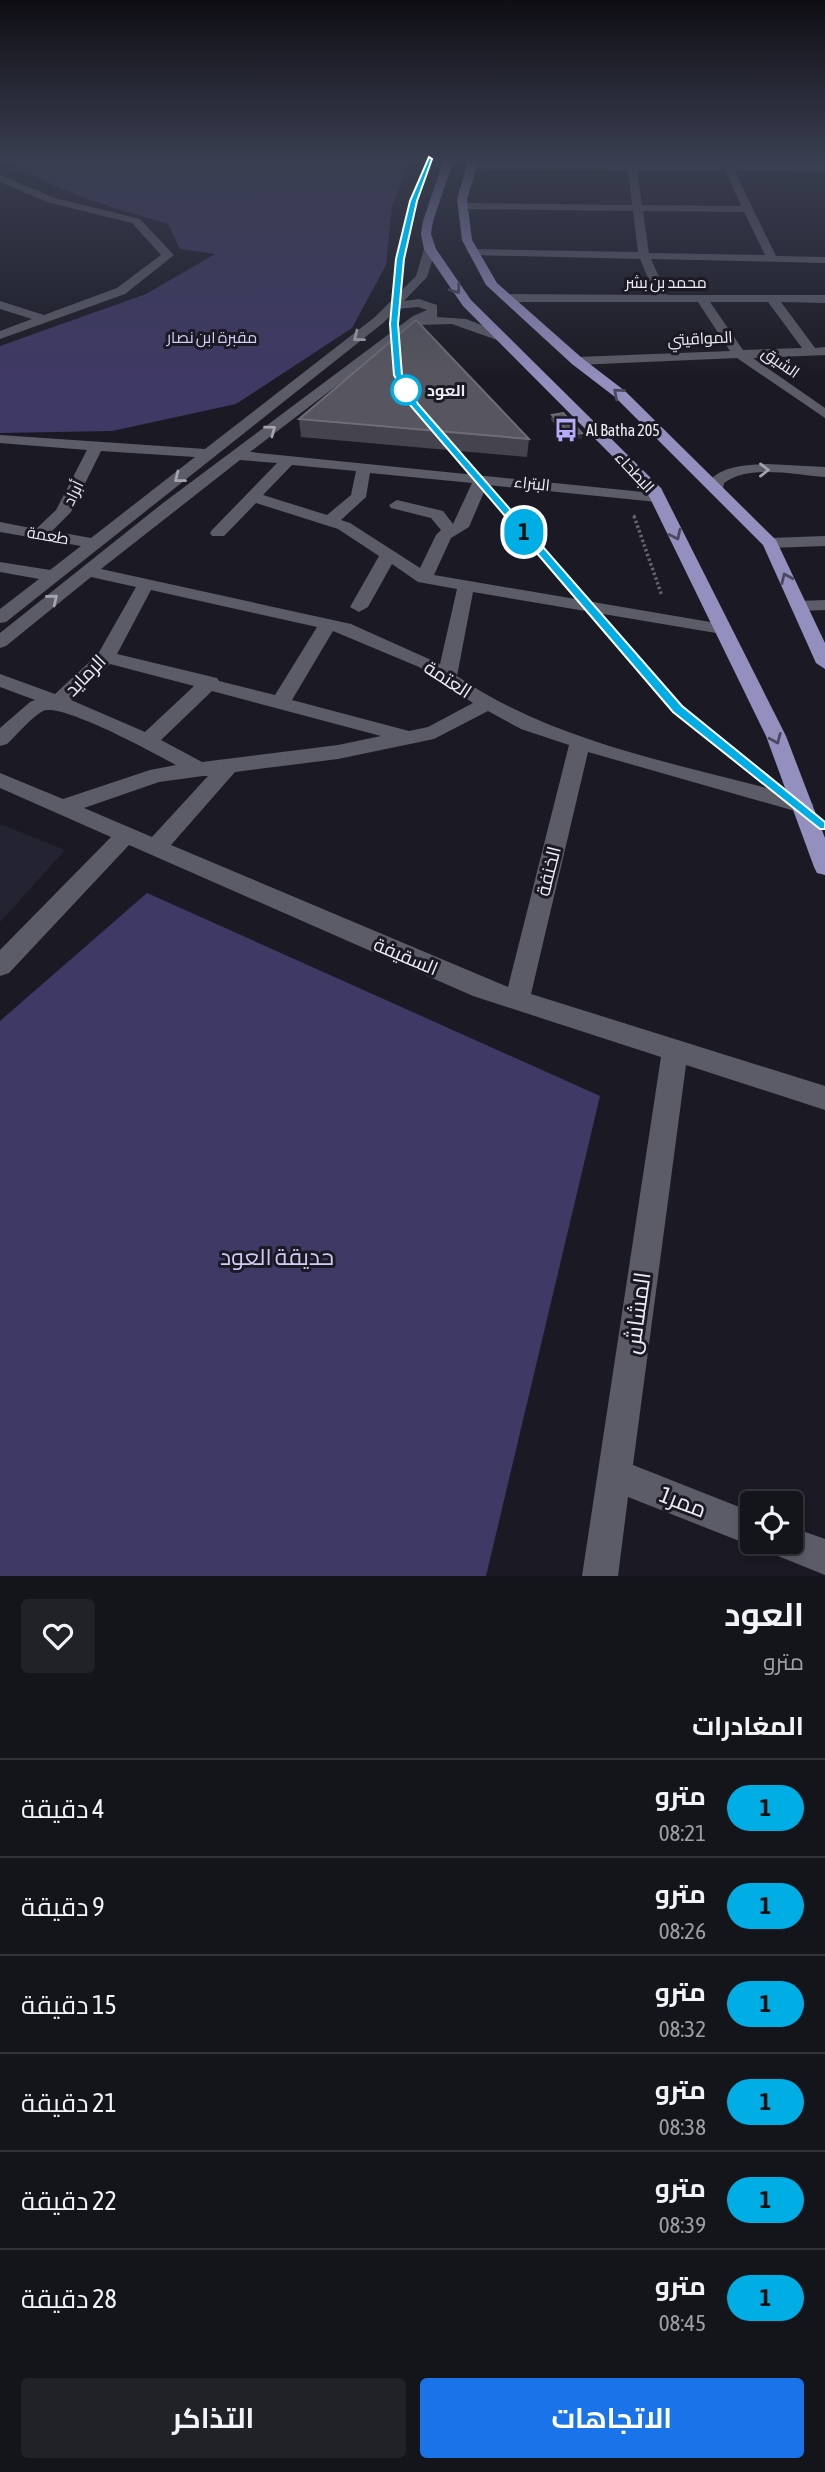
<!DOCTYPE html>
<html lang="ar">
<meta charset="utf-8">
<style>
:root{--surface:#14141b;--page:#212128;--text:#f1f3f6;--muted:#9d9ea3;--line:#33333a;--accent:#1a73e8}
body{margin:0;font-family:"Asap Condensed",Cairo,sans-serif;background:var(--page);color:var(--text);direction:rtl;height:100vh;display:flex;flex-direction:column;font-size:26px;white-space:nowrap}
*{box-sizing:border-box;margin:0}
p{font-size:23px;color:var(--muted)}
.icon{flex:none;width:38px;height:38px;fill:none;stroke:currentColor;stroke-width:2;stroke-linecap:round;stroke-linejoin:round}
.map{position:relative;height:1576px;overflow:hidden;direction:ltr}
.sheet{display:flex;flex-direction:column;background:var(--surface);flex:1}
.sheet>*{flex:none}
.badge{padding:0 14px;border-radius:23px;font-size:24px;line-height:46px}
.tools{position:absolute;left:740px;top:1491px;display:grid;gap:14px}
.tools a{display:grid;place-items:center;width:63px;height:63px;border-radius:7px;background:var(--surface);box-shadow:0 4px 10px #0003,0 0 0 2px var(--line);font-size:35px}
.map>.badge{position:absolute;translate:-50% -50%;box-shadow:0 0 0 4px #fff}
h2{padding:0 21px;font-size:26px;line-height:63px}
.round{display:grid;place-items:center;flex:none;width:74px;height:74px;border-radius:7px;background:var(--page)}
.head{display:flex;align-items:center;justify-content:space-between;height:119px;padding:0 21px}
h1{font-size:33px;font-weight:700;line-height:52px}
.action{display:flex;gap:14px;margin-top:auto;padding:14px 21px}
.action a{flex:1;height:80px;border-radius:7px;background:var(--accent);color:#fff;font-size:28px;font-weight:700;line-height:80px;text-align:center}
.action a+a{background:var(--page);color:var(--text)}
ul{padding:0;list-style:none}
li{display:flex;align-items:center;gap:21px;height:98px;padding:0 21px;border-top:2px solid var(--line)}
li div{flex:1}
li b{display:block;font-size:26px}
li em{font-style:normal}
li .badge{min-width:77px;font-weight:700;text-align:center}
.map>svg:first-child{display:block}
.built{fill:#242332}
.green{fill:#3f3965}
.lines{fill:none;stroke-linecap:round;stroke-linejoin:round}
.path-far1{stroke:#64636c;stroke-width:2.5;stroke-dasharray:2 2;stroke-linecap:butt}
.path{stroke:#64636c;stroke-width:3.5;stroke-dasharray:2.5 2.5;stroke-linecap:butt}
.minor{fill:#5c5c68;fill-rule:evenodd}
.major{fill:#938fbe;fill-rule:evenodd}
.wall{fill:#45444e}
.shaded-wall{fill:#2c2b36}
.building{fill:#575660;stroke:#6e6d77;stroke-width:2}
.oneway{stroke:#4b4962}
.oneway2{stroke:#a4a4ae}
.line{fill:#00aee6;stroke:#fff;stroke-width:2}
.stop-dot{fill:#fff;stroke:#00aee6;stroke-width:3.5}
.labels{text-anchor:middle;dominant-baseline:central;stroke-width:6;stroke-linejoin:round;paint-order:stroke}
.far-street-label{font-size:16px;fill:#ececf3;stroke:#1b1a24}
.far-park-label{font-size:16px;fill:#cfccf6;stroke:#1b1a24}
.far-stop-label{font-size:16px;font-weight:bold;fill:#ececf3;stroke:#1b1a24;text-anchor:start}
.far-poi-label{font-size:16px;fill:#ececf3;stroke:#1b1a24;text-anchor:start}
.street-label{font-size:19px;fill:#ececf3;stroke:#1b1a24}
.near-park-label{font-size:23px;fill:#cfccf6;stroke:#1b1a24}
.near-street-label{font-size:23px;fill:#ececf3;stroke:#1b1a24}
</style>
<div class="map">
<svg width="825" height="1576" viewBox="0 0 825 1576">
<rect width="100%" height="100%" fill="#1b1a24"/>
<polygon class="built" points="0,824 65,850 0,922"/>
<g class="green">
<path d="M5 159H412L392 206 386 265 352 328 236 404 112 431 0 433V346L146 294 215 254 180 249 168 224C112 207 54 192 5 159Z"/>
<polygon points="147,893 600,1096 486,1576 0,1576 0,1021"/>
</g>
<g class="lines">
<polyline class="path-far1" points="634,515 635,518"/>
<polyline class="path" points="634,516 662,596"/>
<g class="minor">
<path d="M719 159H729L731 165H825V171L734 170 776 256 825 257V263L651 259 667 295H825V303L781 302 815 348 825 347V355L753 358 825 408V418L737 358 577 365 570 361 577 357 730 351 698 302H506L500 298 506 294 655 295 640 259 473 255 467 252 473 249 638 252 633 211 463 209 458 206 463 203 632 205 628 170 471 169 466 166 468 164 722 165ZM637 170H725L741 206 642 205ZM643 211 744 212 765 255 649 253ZM710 302H768L802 348 743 350Z"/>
<polygon points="0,175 55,198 140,219 174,255 125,294 0,339 0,331 32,319 0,309 0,301 44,315 117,288 161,255 132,223 47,202 0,182"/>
<path d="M430 246 436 249 427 277 404 301 419 299 437 305V317L466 319 505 334V340H497L452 324 416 325 250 452 663 494 665 497 663 500 657 502 487 485 469 527 451 538 434 575 722 624 731 629 728 633 722 634 473 592 457 676C560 747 691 765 810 800L813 805 810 810 802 813 588 752 531 994 825 1086V1110L686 1065 633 1465 752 1512V1542H763L752 1546 628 1497 618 1576H582L661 1057 473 996 129 845 9 973 0 976V950L111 837 0 788V773L63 799 150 770 176 765C156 754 61 702 43 711 30 718 18 734 7 744L0 746V728L30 702 35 700 0 687V674L55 694 98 654 136 587 91 577 6 646 0 648V633L163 503 413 316 427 310 418 307 397 309 383 323 6 622 0 623V609L39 579 0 572V562L50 570 81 546 0 532V522L36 529 56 510 87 450 0 443V435L205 449 375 317 416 276 424 249ZM101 451 195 457 91 538 52 531 71 512ZM240 460 277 463 212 530 210 533 212 536H224L256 503 338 529 379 556 350 607 359 612 368 607 392 564 418 582 457 589 440 664 351 624 101 569ZM292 465 356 471 351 495 327 515 263 495ZM370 473 472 483 453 524 443 511 397 500 389 505 391 508 431 518 441 530 436 535 420 568 350 523 341 520 366 497ZM151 590 317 627 275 695 219 681 217 678 117 654ZM333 631 419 667 473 703 428 727 409 731 292 700ZM110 664 194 686 145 732 71 700ZM212 691 381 736 338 745 202 762 161 740ZM488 711 521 729 569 745 508 987 171 845 235 772 338 759 434 739ZM203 776H208L152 837 84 808 159 782Z"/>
<path d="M767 464 825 467V477C795 475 750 464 724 483L722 494 717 496 709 491 708 482C723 465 746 465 767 464Z"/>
<polygon points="825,536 825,546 770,548 762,543 770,538"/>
<polygon points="825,600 825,610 799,611 790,606 799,601"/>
<polygon points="791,1527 825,1539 825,1575 773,1554 768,1542 791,1542"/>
</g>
<g class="major">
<polygon points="444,159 454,159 433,221 431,234 436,249 471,300 661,488 786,736 825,838 825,875 817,873 814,867 766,736 646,490 463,306 424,249 421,234 423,221"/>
<polygon points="469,159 479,159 467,199 472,240 497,283 582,358 625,391 776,540 825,643 825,669 816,663 763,545 615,397 572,364 486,285 462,240 457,199"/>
</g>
</g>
<g class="wall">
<polygon points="552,415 582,438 571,441 551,420"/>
<polygon points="299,419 529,439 527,457 301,437"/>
</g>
<polygon class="shaded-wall" points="582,433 582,438 571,441 571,435"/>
<g class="building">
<polygon points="416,320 529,439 299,419"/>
<polygon points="563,413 582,433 571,435 552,415"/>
</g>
<defs><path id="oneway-chevron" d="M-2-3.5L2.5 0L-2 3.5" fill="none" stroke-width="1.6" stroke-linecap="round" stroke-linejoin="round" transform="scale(1.75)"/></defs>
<g class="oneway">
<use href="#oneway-chevron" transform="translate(456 289) rotate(54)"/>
<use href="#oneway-chevron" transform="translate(618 393) rotate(-139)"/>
<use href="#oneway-chevron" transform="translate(676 535) rotate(64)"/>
<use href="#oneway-chevron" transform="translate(786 578) rotate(-114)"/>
<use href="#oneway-chevron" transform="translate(776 739) rotate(67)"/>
</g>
<g class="oneway2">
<use href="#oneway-chevron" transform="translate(358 337) rotate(142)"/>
<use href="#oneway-chevron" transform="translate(271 430) rotate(-37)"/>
<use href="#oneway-chevron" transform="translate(764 470)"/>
<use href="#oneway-chevron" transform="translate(179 478) rotate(142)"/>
<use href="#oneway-chevron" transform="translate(53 599) rotate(-39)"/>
</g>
<linearGradient id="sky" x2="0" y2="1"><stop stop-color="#0f0e14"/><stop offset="0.42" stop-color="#393e50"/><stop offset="1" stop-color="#393e50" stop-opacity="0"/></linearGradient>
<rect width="825" height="380" fill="url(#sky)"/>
<polygon class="line" points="429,157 432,159 417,201 404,259 398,324 402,375 418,404 682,706 825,822 825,829 820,829 673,712 410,405 394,375 390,324 396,259 410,201"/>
<defs>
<g id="bus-bare" transform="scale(1.89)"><path d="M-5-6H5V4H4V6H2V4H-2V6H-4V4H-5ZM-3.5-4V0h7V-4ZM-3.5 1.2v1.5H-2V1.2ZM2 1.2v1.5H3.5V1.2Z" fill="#b4acf9" stroke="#1b1a24" stroke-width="2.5" paint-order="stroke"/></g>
</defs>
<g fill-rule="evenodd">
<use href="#bus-bare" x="566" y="430"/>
</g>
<circle class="stop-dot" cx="406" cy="390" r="14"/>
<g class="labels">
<g class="far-street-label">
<text x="666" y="282">محمد بن بشر</text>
<text transform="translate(700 338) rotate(-3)">المواقيتي</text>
<text transform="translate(781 362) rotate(35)">الشيق</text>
<text transform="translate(635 472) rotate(47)">البطحاء</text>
<text transform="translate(532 483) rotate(6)">البتراء</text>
<text transform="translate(73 493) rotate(-64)">أبراد</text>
<text transform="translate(48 535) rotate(10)">طعمة</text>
</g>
<g class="far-park-label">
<text x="212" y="337">مقبرة ابن نصار</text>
</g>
<g class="far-stop-label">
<text x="427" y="390">العود</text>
</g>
<g class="far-poi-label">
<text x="586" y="430">Al Batha 205</text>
</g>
<g class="street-label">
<text transform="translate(85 675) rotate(-46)">الرمايد</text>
<text transform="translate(448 679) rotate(33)">العتمة</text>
<text transform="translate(548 871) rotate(-76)">الخنفة</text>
<text transform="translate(406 956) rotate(23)">السقيفة</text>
</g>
<g class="near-park-label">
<text x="277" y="1257">حديقة العود</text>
</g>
<g class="near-street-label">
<text transform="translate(637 1313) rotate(-82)">المشاش</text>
<text transform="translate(683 1502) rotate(21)">ممر1</text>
</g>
</g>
</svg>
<div class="tools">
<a><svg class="icon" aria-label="locate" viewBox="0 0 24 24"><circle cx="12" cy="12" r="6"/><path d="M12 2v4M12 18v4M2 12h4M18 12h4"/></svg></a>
</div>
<b class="badge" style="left:524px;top:532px;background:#00aee6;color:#111">1</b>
</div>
<section class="sheet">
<div class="head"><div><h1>العود</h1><p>مترو</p></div><a class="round"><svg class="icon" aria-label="heart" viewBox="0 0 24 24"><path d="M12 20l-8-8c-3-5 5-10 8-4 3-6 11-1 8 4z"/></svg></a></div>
<h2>المغادرات</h2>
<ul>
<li><span class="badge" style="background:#00aee6;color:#111">1</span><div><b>مترو</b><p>08:21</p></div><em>4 دقيقة</em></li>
<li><span class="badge" style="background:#00aee6;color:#111">1</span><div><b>مترو</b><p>08:26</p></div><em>9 دقيقة</em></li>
<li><span class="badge" style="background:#00aee6;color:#111">1</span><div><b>مترو</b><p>08:32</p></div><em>15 دقيقة</em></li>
<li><span class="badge" style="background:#00aee6;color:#111">1</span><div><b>مترو</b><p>08:38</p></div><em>21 دقيقة</em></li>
<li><span class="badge" style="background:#00aee6;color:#111">1</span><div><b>مترو</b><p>08:39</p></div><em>22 دقيقة</em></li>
<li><span class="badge" style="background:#00aee6;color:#111">1</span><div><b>مترو</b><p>08:45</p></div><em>28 دقيقة</em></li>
</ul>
<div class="action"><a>الاتجاهات</a><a>التذاكر</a></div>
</section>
